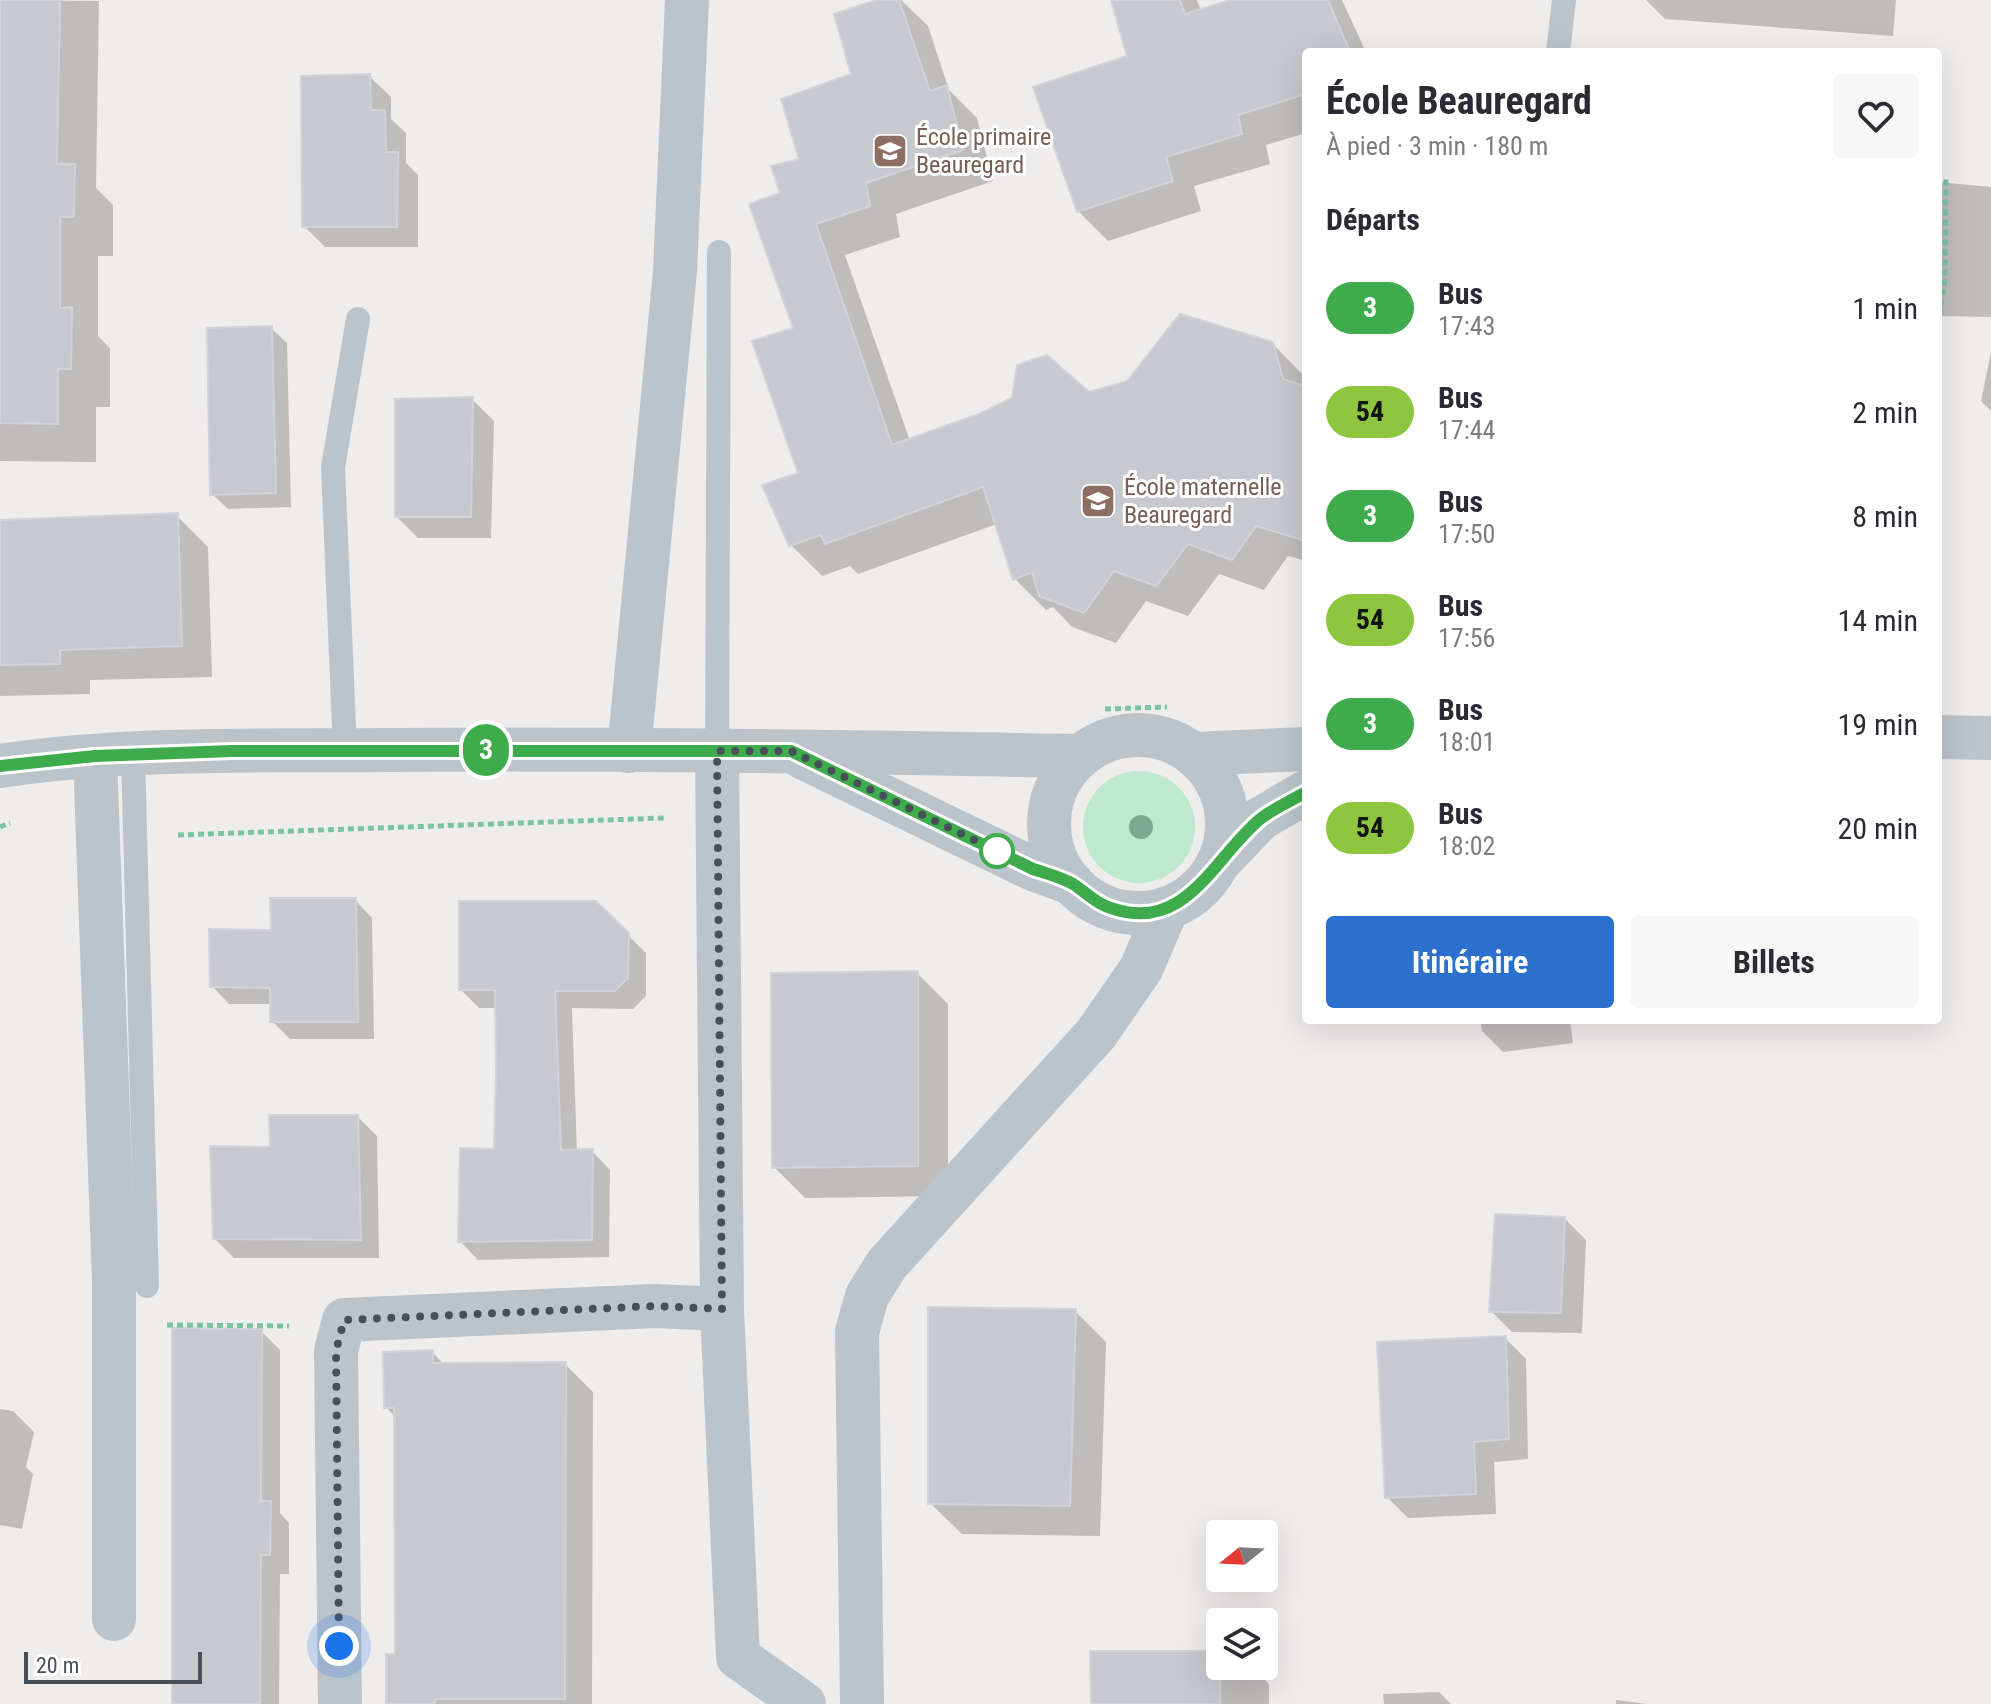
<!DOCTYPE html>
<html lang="fr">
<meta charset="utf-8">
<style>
:root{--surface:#fff;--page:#f7f7f7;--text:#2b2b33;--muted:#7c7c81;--accent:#2a70cc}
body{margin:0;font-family:"Roboto Condensed",sans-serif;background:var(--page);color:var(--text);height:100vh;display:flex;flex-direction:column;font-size:30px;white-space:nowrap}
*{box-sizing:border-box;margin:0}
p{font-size:26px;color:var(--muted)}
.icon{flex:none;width:44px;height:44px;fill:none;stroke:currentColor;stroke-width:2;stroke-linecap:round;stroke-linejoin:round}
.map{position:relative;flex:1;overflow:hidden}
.sheet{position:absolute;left:1302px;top:48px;width:640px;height:976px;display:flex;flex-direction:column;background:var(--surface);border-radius:8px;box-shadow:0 8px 32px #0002}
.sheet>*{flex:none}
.badge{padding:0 16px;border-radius:26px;font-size:28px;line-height:52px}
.needle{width:52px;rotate:252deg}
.fabs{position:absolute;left:1206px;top:1520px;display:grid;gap:16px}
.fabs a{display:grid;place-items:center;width:72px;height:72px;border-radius:8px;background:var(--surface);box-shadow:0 8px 32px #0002;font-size:40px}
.scale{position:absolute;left:24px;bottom:20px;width:178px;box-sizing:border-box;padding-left:8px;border:4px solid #475058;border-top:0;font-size:22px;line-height:28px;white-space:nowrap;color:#475058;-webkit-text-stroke:6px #fff;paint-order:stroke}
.you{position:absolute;width:40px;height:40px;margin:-20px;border:6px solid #fff;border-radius:50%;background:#1a73e8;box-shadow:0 0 0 12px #1a73e833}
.map>.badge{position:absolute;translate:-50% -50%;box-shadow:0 0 0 4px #fff}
h2{padding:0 24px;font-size:30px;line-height:72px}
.round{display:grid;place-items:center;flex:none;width:84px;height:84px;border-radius:8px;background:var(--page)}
.overview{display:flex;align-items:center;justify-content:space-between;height:136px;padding:0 24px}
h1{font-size:38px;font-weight:700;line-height:60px}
.primary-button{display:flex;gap:16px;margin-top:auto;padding:16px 24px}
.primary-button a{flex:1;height:92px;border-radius:8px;background:var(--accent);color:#fff;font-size:32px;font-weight:700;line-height:92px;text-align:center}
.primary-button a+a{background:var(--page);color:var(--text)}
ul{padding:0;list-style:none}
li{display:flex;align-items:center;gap:24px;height:104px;padding:0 24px}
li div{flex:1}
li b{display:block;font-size:30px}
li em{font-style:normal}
li .badge{min-width:88px;font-weight:700;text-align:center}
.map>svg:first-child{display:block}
.green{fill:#bee9cf}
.shadow{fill:#0003}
.building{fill:#c7c9cf;stroke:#d1d3d8;stroke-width:2}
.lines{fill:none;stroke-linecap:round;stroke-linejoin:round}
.path{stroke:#7ac4a0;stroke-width:5;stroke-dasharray:6 4;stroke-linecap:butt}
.service{stroke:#bcc4cb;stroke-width:24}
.minor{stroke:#bcc4cb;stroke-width:44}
.tertiary{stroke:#bcc4cb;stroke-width:44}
.tree{fill:#7da992}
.line-casing{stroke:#fff;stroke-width:18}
.line{stroke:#3eac4c;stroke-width:12}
.walk{stroke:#475058;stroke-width:8;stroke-dasharray:0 14.4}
.stop-dot{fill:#fff;stroke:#3eac4c;stroke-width:4}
.labels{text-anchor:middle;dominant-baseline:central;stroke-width:6;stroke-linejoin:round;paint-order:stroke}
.education-label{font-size:24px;fill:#785e54;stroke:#fff;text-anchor:start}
</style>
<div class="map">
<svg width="1991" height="1704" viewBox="0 0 1991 1704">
<rect width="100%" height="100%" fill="#efecec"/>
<circle class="green" cx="1139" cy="827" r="56"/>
<g class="shadow">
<polygon points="0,0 99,1 96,188 113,205 113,256 98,256 98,336 110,348 110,407 96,407 96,462 0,461"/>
<polygon points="883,0 901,0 928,26 949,90 977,118 993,181 896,214 900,237 845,255 910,441 1272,343 1303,375 1306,385 1306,561 1288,556 1264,590 1219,574 1188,616 1146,601 1116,643 1072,627 1053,607 1046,610 1015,579 997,524 858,574 850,566 822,576 791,545 800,474 796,329 782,195 854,75"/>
<polygon points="1113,0 1197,0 1201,11 1237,0 1342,0 1366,52 1306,52 1306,133 1266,145 1270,164 1194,186 1201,211 1108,241 1078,211 1129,57"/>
<polygon points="1646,0 1896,0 1893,36 1665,19"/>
<polygon points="369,76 391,97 391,119 406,133 406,163 418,175 418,247 325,247 304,226"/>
<polygon points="1938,182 1991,187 1991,317 1938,316"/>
<polygon points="271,328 287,343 291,507 228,509 212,494"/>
<polygon points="1991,352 1991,411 1981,401"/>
<polygon points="472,399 494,421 491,538 418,538 397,517"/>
<polygon points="177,516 208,547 212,677 90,680 90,694 0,696 0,522"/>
<polygon points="355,900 372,918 374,1039 290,1039 272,1021 272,1004 229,1004 212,986 273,932"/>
<polygon points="595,903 646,953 646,996 633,1009 572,1008 577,1152 592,1151 610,1170 609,1257 478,1260 460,1241 496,1151 497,1008 479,1008 461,990"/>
<polygon points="917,973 948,1004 948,1196 805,1198 774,1167"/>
<polygon points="1480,1020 1570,1020 1573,1043 1503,1052 1482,1031"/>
<polygon points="358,1117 377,1136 379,1258 234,1258 215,1239 272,1149"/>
<polygon points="1565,1219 1586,1240 1582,1333 1512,1332 1491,1311"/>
<polygon points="1075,1311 1106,1342 1100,1536 962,1534 930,1503"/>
<polygon points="261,1331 280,1350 280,1513 289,1523 289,1574 280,1574 279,1704 173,1704"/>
<polygon points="1505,1338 1526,1359 1528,1459 1494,1462 1496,1514 1408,1518 1387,1497"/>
<polygon points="432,1352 445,1365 565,1364 593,1392 592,1704 388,1704 397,1656 396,1418 386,1407"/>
<polygon points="0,1409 13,1411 34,1432 26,1467 33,1474 22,1529 0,1525"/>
<polygon points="1220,1653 1220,1666 1251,1666 1269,1684 1269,1704 1093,1704"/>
<polygon points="1439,1692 1451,1704 1384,1704 1383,1694"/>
<polygon points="1616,1700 1647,1704 1616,1704"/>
</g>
<g class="building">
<polygon points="0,0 60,0 57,164 75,164 74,217 60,217 60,308 72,307 71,369 58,369 58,424 0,423"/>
<polygon points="876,0 899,0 930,91 947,85 963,150 866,183 870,206 816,224 892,445 979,414 1012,398 1017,365 1047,355 1089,392 1127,381 1180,314 1273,342 1283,379 1306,386 1306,541 1256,526 1232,560 1188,544 1156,586 1114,571 1084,613 1039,596 1032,572 1013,580 983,487 825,544 821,535 789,546 762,485 798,473 752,341 793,328 749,204 780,193 771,166 799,159 781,99 851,74 834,14"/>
<polygon points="1111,0 1180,0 1185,14 1230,0 1328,0 1350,52 1306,52 1306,94 1238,115 1242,134 1166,157 1173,181 1077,212 1033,87 1127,56"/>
<polygon points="370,74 371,110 385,110 386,152 398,152 397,227 302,227 301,76"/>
<polygon points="272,326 276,493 210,495 207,328"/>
<polygon points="473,397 471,517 395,517 395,399"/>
<polygon points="178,513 182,646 60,650 60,664 0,665 0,520"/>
<polygon points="270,898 356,898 358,1022 270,1022 270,988 210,987 209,929 271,930"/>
<polygon points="459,901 596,901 629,933 628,978 615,991 555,991 561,1150 593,1149 592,1240 458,1242 460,1148 494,1149 496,1072 495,990 459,990"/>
<polygon points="918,971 918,1166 772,1168 771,973"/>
<polygon points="269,1115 358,1115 361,1240 213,1239 210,1146 270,1147"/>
<polygon points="1495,1214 1565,1217 1561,1313 1489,1312"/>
<polygon points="928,1307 1076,1309 1070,1506 928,1504"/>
<polygon points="172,1328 262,1329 261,1501 271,1501 270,1555 261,1555 260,1704 172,1704"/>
<polygon points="1506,1336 1509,1439 1474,1442 1476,1494 1385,1498 1377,1342"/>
<polygon points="433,1350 433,1363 566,1362 565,1699 435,1699 435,1704 386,1704 386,1654 395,1654 394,1408 384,1408 383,1352"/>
<polygon points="1090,1651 1220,1651 1220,1704 1091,1704"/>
</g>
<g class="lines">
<g class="path">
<polyline points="1938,325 1945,280 1946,176"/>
<polyline points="1105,709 1167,707"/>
<polyline points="0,827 10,823"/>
<polyline points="178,835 664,818"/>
<polyline points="167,1325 289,1326"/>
</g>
<g class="service">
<polyline points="1558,52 1564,0"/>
<polyline points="345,750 333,467 358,319"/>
<polyline points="717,751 719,252"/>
<polyline points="133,754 147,1286"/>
</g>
<g class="minor">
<polyline points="629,751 675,271 687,0"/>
<polyline points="717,751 722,1309 738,1657 804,1704"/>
<polyline points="95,756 114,1281 114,1619"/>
<polyline points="340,1704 336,1351 344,1320 655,1306 722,1309"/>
<polyline points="862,1704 857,1332 867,1296 887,1264 1096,1034 1141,969 1167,908"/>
</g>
<g class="tertiary">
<circle cx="1138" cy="824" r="89"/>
<polyline points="1938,737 1991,738"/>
<polyline points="1194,754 1306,749"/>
<polyline points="802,757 1033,869 1072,883"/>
<path d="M0 766C127 747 257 751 386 750 617 748 849 752 1080 756"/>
<polyline points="1219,862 1260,819 1306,792"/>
</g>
</g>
<circle class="tree" cx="1141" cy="827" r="12"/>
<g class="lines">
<g class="line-casing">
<path id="line" d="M0 766 95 756 232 751H791L1033 869C1045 873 1061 877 1073 884 1087 893 1096 904 1114 909 1186 932 1214 858 1259 820 1272 809 1291 801 1306 792"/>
</g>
<use href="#line" class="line"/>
<polyline class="walk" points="339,1646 336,1351 344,1320 655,1306 722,1309 717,751 791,751 997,851"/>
</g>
<defs>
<g id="school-square" transform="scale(1.8)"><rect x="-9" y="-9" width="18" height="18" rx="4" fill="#8d6e63" stroke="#fff"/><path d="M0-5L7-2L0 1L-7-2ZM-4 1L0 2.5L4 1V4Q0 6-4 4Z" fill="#fff"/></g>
</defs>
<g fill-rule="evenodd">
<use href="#school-square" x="890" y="151"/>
<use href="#school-square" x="1098" y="501"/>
</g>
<circle class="stop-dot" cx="997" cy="851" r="16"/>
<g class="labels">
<g class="education-label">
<text x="916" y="137">École primaire<tspan x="916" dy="28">Beauregard</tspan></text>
<text x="1124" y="487">École maternelle<tspan x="1124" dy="28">Beauregard</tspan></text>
</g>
</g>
</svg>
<div class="fabs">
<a><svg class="needle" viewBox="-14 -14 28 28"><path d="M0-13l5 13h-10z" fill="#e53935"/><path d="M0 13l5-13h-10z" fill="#7c7c81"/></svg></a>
<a><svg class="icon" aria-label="layers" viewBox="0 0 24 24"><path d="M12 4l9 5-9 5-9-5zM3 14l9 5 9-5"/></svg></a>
</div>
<div class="scale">20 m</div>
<div class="you" style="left:339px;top:1646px"></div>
<b class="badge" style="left:486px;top:750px;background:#3eac4c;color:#fff">3</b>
<section class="sheet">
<div class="overview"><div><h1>École Beauregard</h1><p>À pied · 3 min · 180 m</p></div><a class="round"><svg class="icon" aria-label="heart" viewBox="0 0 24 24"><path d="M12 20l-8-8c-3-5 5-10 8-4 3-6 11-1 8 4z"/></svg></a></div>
<h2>Départs</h2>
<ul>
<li><span class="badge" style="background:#3eac4c;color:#fff">3</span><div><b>Bus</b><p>17:43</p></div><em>1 min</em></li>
<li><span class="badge" style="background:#8dc53f;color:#111">54</span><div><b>Bus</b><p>17:44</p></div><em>2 min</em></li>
<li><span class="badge" style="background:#3eac4c;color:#fff">3</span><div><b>Bus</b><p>17:50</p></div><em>8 min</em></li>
<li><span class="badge" style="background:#8dc53f;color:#111">54</span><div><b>Bus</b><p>17:56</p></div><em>14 min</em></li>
<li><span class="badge" style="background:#3eac4c;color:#fff">3</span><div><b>Bus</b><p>18:01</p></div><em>19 min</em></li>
<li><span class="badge" style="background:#8dc53f;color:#111">54</span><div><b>Bus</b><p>18:02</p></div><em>20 min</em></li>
</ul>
<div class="primary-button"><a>Itinéraire</a><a>Billets</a></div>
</section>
</div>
